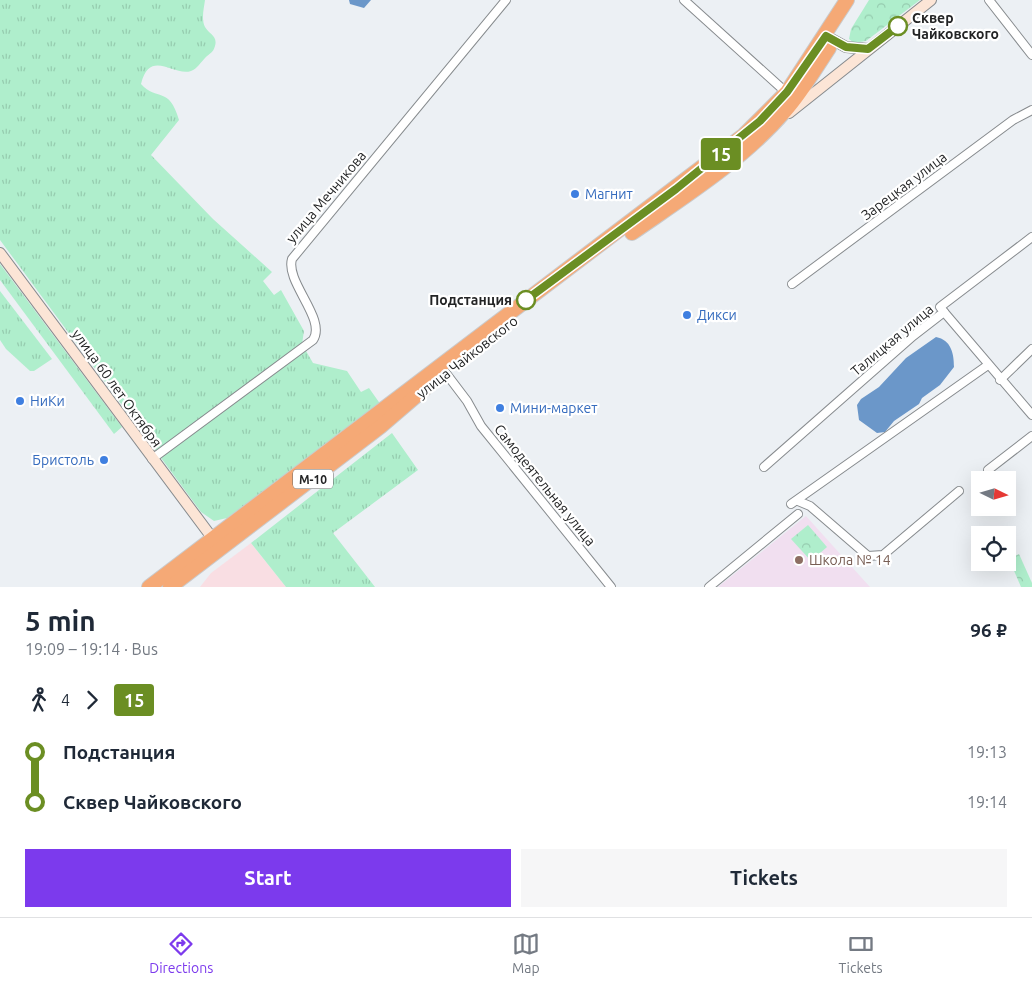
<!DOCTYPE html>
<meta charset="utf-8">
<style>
:root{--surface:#fff;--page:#f6f6f7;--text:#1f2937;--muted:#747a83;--line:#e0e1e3;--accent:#7c3aed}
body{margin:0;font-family:Ubuntu,sans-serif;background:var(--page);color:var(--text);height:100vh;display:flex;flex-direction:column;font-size:19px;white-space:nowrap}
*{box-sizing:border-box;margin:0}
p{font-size:16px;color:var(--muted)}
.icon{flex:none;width:28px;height:28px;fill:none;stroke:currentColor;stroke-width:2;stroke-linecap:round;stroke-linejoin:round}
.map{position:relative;height:587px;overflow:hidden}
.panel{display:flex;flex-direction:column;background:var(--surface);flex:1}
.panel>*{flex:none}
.badge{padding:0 10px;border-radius:4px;font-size:18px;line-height:32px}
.needle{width:32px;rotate:95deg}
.buttons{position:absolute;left:971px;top:471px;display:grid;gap:10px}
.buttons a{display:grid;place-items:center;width:45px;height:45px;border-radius:0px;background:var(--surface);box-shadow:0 5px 20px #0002;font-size:25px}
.map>.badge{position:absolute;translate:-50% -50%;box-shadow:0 0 0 2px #fff}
.legs{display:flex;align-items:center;gap:8px;height:55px;padding:0 25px;font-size:16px}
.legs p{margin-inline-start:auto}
.overview{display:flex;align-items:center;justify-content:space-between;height:85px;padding:0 25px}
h1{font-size:28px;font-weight:700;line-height:38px}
.button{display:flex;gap:10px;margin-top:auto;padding:10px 25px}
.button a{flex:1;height:58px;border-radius:0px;background:var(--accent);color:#fff;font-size:20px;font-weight:700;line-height:58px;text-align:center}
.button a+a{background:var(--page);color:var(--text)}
ul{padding:0 25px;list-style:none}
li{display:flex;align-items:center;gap:18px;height:50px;font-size:19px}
li i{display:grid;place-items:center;width:8px;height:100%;margin:0 6px;background:currentColor}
li i::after{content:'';width:12px;height:12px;margin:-6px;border:4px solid;border-radius:50%;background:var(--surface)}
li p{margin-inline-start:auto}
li:first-child i{background:linear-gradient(#0000 50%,currentColor 0)}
li:last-child i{background:linear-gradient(currentColor 50%,#0000 0)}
.dock{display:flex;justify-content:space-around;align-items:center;height:70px;border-top:1px solid var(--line);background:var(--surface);font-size:14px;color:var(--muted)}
.dock a{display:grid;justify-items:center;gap:2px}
.dock .on{color:var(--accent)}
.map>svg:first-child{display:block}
.commercial{fill:#f9dee3}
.education{fill:#f1dff0}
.grass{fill:url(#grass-tufts)}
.forest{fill:url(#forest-crowns)}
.water{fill:#6b97c9}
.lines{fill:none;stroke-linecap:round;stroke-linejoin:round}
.street-casing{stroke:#878b8e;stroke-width:10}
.secondary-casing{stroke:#878b8e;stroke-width:12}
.highway-casing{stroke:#cacacb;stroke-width:16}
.street{stroke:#fff;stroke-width:8}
.secondary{stroke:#fce5d6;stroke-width:10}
.highway{stroke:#f5a976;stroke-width:14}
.line-1-casing{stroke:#fff;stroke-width:11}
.line-1{stroke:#6b8e23;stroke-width:8}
.stop-1-dot{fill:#fff;stroke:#6b8e23;stroke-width:2.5}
.shop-dot{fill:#3f7fe0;stroke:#fff;stroke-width:2}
.education-dot{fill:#8d6e63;stroke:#fff;stroke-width:2}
.labels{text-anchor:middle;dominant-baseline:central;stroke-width:4.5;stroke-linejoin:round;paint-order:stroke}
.shield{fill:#fff;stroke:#656666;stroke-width:1}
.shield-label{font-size:12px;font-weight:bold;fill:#232425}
.stop-label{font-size:14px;font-weight:bold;fill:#232425;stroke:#fff;text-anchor:start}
.street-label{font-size:14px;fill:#232425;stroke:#fff}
.shop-label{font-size:14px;fill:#366cbe;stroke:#fff;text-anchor:start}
.education-label{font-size:14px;fill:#785e54;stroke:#fff;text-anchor:start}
</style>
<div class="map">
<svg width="1032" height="587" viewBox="0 0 1032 587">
<defs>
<pattern id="grass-tufts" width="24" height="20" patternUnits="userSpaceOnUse" patternTransform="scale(1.25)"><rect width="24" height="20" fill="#afeecc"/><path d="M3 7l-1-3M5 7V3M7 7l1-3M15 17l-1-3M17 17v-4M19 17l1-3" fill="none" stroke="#96ccaf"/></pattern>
<pattern id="forest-crowns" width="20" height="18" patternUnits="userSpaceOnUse" patternTransform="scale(1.25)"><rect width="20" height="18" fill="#afeecc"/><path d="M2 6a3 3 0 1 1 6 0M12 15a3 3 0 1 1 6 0" fill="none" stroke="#96ccaf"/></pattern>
</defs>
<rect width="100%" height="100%" fill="#ecf0f4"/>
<polygon class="commercial" points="251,543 286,587 200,587 211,573"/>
<polygon class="education" points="806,516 870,587 718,587"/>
<g class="grass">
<path d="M0 0H205C204 8 201 19 205 27 209 34 218 36 215 46 213 53 210 53 205 58 201 62 197 69 191 71 174 77 150 48 141 84 157 102 169 85 179 120L151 155 213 219 272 272 263 281 274 295 281 290 304 331 302 344 313 363 347 371 361 392 369 388 381 405 227 518 214 521 201 512 0 240Z"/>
<polygon points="0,264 122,427 114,434 0,280"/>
<polygon points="0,291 52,359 34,371 30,371 6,349 0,340"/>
<polygon points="392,433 418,470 333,533 375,587 286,587 251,543"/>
</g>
<g class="forest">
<polygon points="869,0 920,0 866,41 854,43 849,39 851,29"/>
<polygon points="808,525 827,547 811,561 791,539"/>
<polygon points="1019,554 1032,583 1032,587 1021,587 1009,559"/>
</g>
<g class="water">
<polygon points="349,0 371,0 364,8 350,4"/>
<path d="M936 337C951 340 954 353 954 367L940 385 922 398 919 404 894 421 885 432 877 433 859 420 857 405 861 399 879 387 906 358Z"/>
</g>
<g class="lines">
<g class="street-casing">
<g id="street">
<polyline points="684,0 788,94"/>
<polyline points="989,0 1032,55"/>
<polyline points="792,284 1013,120 1032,110"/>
<polyline points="944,312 1032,415"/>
<polyline points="445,372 467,401 481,426 611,587"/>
<polyline points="1000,380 1032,349"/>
<path d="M152 459 313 340C327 319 285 282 292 259L506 0"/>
<polyline points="764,467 913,336 944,312 940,307 1032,237"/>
<polyline points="988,470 1032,436"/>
<polyline points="798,501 810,506 868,556 883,555 959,491"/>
<polyline points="791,504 988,365"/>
<polyline points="709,587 798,514"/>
</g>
</g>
<g class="secondary-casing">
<g id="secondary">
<polyline points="826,36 846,47 868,49"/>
<polyline points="789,113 931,0"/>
<polyline points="0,253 216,543"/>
</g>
</g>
<g class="highway-casing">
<g id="highway">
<path d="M632 233C684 197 743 160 785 111 802 92 815 69 829 48"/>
<polyline points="149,587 744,135 787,92 847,0"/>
<polyline points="170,587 380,427 436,379"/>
</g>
</g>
<use href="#street" class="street"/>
<use href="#secondary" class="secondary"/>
<use href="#highway" class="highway"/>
</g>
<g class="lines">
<g class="line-1-casing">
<polyline id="line-1" points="526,300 676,189 760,121 787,92 826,36 846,47 868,49 898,26"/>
</g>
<use href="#line-1" class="line-1"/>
</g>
<g class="stop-1-dot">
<circle cx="898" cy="26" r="9"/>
<circle cx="526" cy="300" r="9"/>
</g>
<g class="shop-dot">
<circle cx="575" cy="194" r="5"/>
<circle cx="687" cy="315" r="5"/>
<circle cx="20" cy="401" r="5"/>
<circle cx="500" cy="408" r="5"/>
<circle cx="104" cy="460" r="5"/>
</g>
<circle class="education-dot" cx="799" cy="560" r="5"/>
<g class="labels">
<rect class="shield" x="293" y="469.5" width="40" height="19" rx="4"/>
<g class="shield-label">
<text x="313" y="479">М-10</text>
</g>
<g class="stop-label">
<text x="912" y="18">Сквер<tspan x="912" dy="16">Чайковского</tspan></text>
<text x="512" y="300" text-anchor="end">Подстанция</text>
</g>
<g class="street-label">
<text transform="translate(904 186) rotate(-37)">Зарецкая улица</text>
<text transform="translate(326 197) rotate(-50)">улица Мечникова</text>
<text transform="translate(892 340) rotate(-40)">Талицкая улица</text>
<text transform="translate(467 357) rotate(-38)">улица Чайковского</text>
<text transform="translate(117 388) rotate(54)">улица 60 лет Октября</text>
<text transform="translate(545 485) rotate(51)">Самодеятельная улица</text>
</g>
<g class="shop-label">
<text x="585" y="194">Магнит</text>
<text x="697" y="315">Дикси</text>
<text x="30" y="401">НиКи</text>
<text x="510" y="408">Мини-маркет</text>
<text x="94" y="460" text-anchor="end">Бристоль</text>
</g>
<g class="education-label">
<text x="809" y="560">Школа № 14</text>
</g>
</g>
</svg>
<div class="buttons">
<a><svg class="needle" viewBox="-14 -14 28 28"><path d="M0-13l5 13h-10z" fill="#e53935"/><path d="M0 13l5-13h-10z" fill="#747a83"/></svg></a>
<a><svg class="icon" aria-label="locate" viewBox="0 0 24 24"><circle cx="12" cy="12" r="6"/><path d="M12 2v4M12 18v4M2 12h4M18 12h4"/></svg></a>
</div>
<b class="badge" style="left:721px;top:154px;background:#6b8e23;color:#fff">15</b>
</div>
<section class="panel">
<div class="overview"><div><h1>5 min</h1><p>19:09 – 19:14 · Bus</p></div><b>96 ₽</b></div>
<div class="legs"><svg class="icon" aria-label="walk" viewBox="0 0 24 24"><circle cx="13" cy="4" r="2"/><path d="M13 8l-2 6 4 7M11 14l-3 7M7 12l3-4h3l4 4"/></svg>4<svg class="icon" aria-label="forward" viewBox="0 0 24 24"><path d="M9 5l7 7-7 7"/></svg><b class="badge" style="background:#6b8e23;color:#fff">15</b></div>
<ul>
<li><i style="color:#6b8e23"></i><b>Подстанция</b><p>19:13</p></li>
<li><i style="color:#6b8e23"></i><b>Сквер Чайковского</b><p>19:14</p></li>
</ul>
<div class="button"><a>Start</a><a>Tickets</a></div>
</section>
<nav class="dock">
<a class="on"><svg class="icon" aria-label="directions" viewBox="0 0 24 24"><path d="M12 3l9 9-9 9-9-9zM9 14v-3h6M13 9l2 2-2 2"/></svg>Directions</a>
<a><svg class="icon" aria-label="map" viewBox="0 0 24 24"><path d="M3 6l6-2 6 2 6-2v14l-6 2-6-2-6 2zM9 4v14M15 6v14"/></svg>Map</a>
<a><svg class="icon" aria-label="tickets" viewBox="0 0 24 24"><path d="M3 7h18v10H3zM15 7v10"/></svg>Tickets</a>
</nav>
